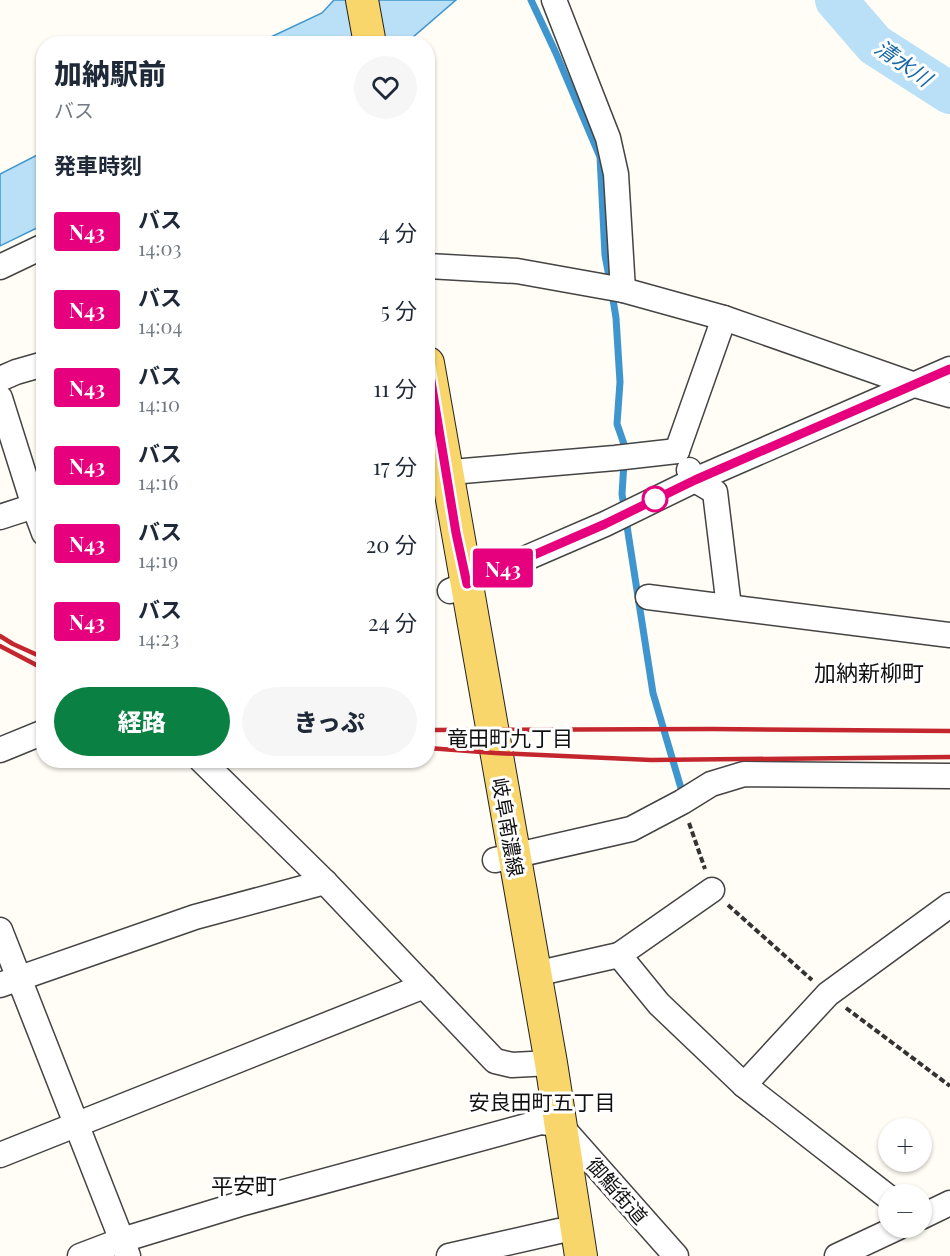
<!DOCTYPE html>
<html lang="ja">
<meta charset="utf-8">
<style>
:root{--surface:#fff;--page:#f6f6f7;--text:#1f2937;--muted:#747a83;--accent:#0b8043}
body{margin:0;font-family:"Playfair Display","Noto Sans JP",serif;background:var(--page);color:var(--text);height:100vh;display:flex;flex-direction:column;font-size:22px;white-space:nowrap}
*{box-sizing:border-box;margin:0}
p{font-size:20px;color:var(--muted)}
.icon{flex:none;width:33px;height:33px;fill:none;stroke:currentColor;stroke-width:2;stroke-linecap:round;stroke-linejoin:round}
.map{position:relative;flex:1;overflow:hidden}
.side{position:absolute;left:36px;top:36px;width:399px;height:732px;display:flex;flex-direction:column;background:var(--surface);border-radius:24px;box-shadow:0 2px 4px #0004}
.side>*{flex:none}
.badge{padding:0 12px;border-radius:4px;font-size:21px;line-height:39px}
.controls{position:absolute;left:878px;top:1118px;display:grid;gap:12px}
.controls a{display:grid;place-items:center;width:54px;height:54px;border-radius:50%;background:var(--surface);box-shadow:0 2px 4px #0004;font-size:30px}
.map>.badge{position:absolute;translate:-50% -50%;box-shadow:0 0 0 3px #fff}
h2{padding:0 18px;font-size:22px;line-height:54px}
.round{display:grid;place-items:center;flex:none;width:63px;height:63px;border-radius:32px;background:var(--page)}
.overview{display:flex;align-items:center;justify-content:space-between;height:102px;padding:0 18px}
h1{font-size:28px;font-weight:800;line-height:45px}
.action{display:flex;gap:12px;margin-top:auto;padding:12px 18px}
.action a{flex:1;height:69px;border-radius:36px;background:var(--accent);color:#fff;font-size:24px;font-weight:800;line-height:69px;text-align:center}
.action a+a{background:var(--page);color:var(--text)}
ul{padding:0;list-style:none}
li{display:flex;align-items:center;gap:18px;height:78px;padding:0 18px}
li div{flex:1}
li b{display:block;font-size:22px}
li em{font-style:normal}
li .badge{min-width:66px;font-weight:700;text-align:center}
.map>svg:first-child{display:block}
.water{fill:#b9e0f7;stroke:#3f96cf;stroke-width:1.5}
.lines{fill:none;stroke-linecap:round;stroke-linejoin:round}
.stream{stroke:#3f96cf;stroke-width:7}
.river{stroke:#b9e0f7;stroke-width:42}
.minor-casing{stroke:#444;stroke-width:27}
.major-casing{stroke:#222;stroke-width:34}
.path{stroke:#333;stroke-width:4;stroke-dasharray:6 3;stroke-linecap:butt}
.minor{stroke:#fff;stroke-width:24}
.major{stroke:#f9d66b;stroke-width:32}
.rail{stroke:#c4262e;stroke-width:4.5}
.line-casing{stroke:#fff;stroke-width:14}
.line{stroke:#e6007e;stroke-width:9}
.stop-dot{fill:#fff;stroke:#e6007e;stroke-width:3}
.labels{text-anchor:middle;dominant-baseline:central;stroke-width:6;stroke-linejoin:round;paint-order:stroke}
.street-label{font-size:20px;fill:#111;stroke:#fff}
.water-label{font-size:21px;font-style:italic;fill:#1768a6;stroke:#fff}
.neighbourhood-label{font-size:21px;fill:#111;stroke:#fff}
.quarter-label{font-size:22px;fill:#111;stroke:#fff}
</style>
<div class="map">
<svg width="950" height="1256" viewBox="0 0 950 1256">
<rect width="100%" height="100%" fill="#fffdf5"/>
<g class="water">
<polygon points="334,0 456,0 413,37 401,43 256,44 322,13"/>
<polygon points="43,152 43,225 0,246 0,174"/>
</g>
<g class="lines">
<g class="stream">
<polyline points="531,0 555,51 600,157 605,255 610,282"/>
<polyline points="612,293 616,318 620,382 617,424 625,447 622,494 653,693 683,795"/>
</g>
<polyline class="river" points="836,0 875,45 950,93"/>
<g class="minor-casing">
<g id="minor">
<polyline points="554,0 608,138 616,174 623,290"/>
<polyline points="428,266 517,271 623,290 724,318 915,385 950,395"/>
<polyline points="0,267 44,246"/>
<polyline points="0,379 16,372 44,364"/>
<polyline points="0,398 34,506 44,533"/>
<polyline points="677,451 724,318"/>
<polyline points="689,470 695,480 715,492 729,607"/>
<polyline points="428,474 615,458 677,451"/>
<polyline points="0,517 34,506 44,505"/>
<polyline points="450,591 605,524 695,480 950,369"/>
<polyline points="648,597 950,635"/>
<polyline points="0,750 44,732"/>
<polyline points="201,760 325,882 495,1061 512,1065 551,1063"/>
<polyline points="495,860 631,829 682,802 711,784 744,774 950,776"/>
<polyline points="0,930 128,1256"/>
<polyline points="619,955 712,890"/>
<polyline points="535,974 619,955 659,1004 744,1085 888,1197"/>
<polyline points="0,985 195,917 325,882"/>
<polyline points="744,1085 828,994 950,905"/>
<polyline points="0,1155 424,986"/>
<polyline points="921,1217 950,1203"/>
<polyline points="80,1256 122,1240 240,1204 541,1122 559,1124 676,1256"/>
<polyline points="449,1256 559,1231"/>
<polyline points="837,1256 899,1227"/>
</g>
</g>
<g class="major-casing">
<g id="major">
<polyline points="362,0 370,44"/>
<polyline points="428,363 551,1063 581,1256"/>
</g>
</g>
<g class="path">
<polyline points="689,823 705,869"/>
<polyline points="728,905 812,980"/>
<polyline points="846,1008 950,1086"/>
</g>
<use href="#minor" class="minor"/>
<use href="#major" class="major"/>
<g class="rail">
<polyline points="0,636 13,644 44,658"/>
<polyline points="0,646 44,669"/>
<polyline points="428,730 713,729 950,731"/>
<polyline points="428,748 495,753 651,760 950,757"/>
</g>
</g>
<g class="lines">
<g class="line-casing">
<polyline id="line" points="428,363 456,533 467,584 605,524 695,480 950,369"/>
</g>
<use href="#line" class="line"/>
</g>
<circle class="stop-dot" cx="655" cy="499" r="12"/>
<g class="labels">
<g class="street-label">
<text transform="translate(509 827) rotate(80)">岐阜南濃線</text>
<text transform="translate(618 1190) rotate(49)">御鮨街道</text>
</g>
<g class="water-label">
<text transform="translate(904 62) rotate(35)">清水川</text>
</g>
<g class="neighbourhood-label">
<text x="510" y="737">竜田町九丁目</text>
<text x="542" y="1101">安良田町五丁目</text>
</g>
<g class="quarter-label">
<text x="869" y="672">加納新柳町</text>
<text x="244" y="1185">平安町</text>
</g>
</g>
</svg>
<div class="controls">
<a>+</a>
<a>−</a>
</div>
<b class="badge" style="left:503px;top:568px;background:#e6007e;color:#fff">N43</b>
<section class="side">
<div class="overview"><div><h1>加納駅前</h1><p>バス</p></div><a class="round"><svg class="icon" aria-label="heart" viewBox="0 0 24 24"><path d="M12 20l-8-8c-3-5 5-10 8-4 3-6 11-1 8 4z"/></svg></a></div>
<h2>発車時刻</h2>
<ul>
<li><span class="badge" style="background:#e6007e;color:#fff">N43</span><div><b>バス</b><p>14:03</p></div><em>4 分</em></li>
<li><span class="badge" style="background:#e6007e;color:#fff">N43</span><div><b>バス</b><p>14:04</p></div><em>5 分</em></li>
<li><span class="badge" style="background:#e6007e;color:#fff">N43</span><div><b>バス</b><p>14:10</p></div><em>11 分</em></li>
<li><span class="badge" style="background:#e6007e;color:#fff">N43</span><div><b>バス</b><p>14:16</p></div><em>17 分</em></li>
<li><span class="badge" style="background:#e6007e;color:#fff">N43</span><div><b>バス</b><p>14:19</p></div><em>20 分</em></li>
<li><span class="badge" style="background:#e6007e;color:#fff">N43</span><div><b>バス</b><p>14:23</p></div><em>24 分</em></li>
</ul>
<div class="action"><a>経路</a><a>きっぷ</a></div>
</section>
</div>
